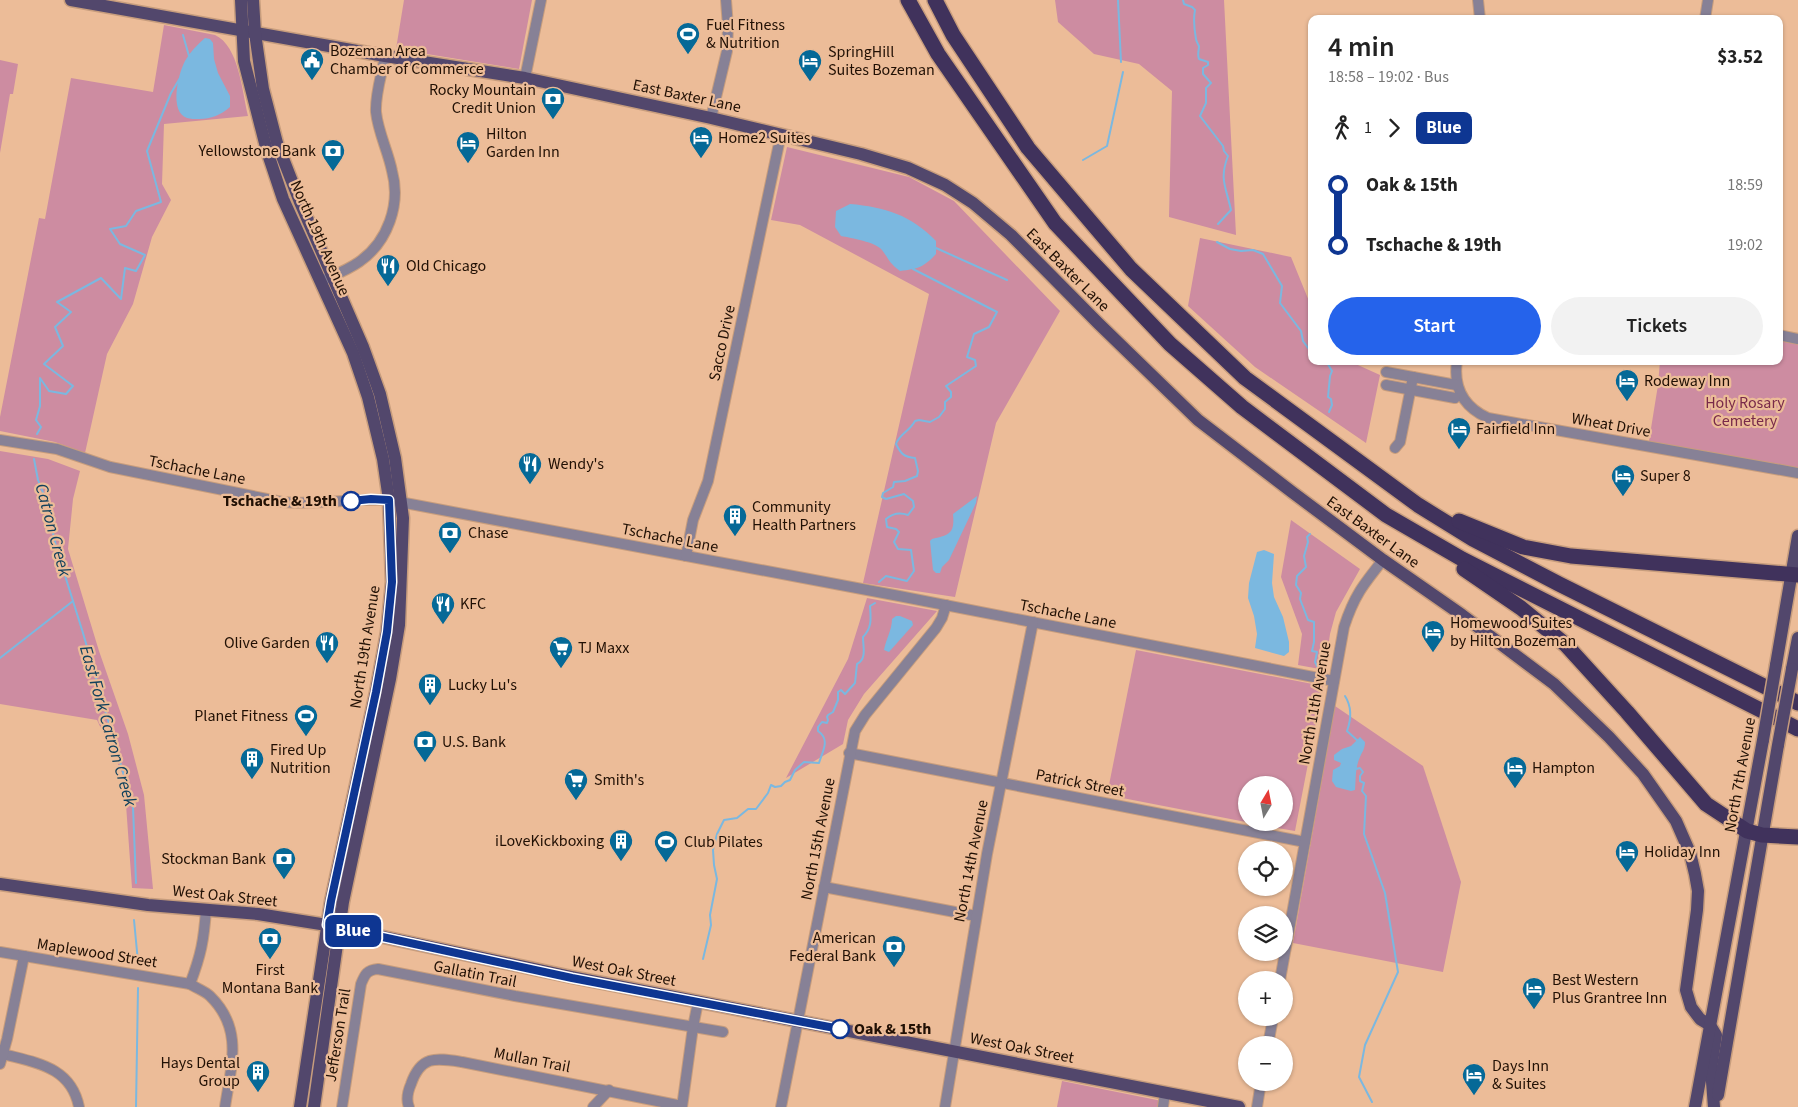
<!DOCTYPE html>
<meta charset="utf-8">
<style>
:root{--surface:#fff;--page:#f2f2f2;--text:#222;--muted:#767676;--accent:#2563eb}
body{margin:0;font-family:"Source Sans 3",sans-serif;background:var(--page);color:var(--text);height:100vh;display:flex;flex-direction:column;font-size:19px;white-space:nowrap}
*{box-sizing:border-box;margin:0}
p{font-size:16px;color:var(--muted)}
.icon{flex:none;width:28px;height:28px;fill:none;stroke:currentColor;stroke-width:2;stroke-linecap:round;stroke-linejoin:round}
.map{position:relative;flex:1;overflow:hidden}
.side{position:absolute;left:1308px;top:15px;width:475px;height:350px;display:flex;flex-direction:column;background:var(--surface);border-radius:10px;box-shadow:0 1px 4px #0004}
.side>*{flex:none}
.badge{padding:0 10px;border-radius:8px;font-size:18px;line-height:32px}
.needle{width:32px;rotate:10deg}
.buttons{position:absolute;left:1238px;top:776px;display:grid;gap:10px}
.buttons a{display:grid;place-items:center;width:55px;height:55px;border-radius:50%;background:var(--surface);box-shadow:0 1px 4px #0004;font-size:25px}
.map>.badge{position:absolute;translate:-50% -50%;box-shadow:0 0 0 2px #fff}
.legs{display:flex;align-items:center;gap:8px;height:55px;padding:0 20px;font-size:16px}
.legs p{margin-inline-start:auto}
.head{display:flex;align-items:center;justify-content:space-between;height:85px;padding:0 20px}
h1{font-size:28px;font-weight:600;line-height:38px}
.button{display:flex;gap:10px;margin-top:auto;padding:10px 20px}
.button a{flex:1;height:58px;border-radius:30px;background:var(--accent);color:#fff;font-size:20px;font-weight:600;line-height:58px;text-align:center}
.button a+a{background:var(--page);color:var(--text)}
ul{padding:0 20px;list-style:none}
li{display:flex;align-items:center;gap:18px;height:60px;font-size:19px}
li i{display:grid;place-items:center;width:8px;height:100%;margin:0 6px;background:currentColor}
li i::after{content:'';width:12px;height:12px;margin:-6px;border:4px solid;border-radius:50%;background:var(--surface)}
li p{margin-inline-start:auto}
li:first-child i{background:linear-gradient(#0000 50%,currentColor 0)}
li:last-child i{background:linear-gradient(currentColor 50%,#0000 0)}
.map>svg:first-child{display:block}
.green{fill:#cd8ca1}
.water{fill:#7bb8e0}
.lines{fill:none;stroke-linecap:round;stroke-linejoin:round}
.stream{stroke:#7bb8e0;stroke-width:2}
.minor-casing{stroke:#c79d7d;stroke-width:12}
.major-casing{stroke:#c79d7d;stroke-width:15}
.highway-casing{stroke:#c79d7d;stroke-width:18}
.minor{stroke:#878196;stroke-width:10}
.major{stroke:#52476c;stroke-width:12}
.highway{stroke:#40325c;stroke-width:15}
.major-bridge-casing{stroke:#c79d7d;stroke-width:15;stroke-linecap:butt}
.major-bridge{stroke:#52476c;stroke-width:12}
.line-1-casing{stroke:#fff;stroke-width:11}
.line-1{stroke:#0e3692;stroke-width:8}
.stop-1-dot{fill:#fff;stroke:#0e3692;stroke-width:2.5}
.labels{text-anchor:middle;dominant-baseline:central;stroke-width:4.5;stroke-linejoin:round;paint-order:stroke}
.poi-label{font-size:16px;fill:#211004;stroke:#ecbc98;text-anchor:start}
.street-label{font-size:16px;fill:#211004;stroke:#ecbc98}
.park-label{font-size:16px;fill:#792a4a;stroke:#ecbc98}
.stop-label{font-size:16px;font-weight:bold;fill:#211004;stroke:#ecbc98;text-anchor:end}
.water-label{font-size:18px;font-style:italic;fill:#10415c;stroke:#ecbc98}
</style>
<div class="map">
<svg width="1798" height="1107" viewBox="0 0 1798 1107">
<rect width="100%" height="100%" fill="#ecbc98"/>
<g class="green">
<polygon points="404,0 532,0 519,69 396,49"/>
<polygon points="1055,0 1224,0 1236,235 1169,217 1172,91 1139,64 1094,54 1058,22"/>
<path d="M164 25 215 35C239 46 242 91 248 116L164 124 162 184 171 200 152 237 133 304 107 354 85 453 55 442 0 431V417L39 218 45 219 71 78 153 92Z"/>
<polygon points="0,60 18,64 13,94 10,94 0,153"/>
<polygon points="787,147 909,177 954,201 1060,311 996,423 955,597 863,583 929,294 800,225 771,220"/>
<polygon points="1200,238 1291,257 1311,306 1311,361 1349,361 1380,375 1366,443 1255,367 1188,306"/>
<polygon points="1779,335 1798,339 1798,473 1648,447 1658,385 1660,361 1779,361"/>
<polygon points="0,451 48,459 80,471 73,499 68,549 99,651 128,734 144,795 153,889 132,888 124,777 97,720 0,704"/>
<polygon points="1291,520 1360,569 1336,612 1330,634 1325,670 1298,665 1302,634 1281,577"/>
<polygon points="867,598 937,611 864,694 848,720 843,744 786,778 848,659"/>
<polygon points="1136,650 1323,686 1295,831 1249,823 1284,822 1284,785 1246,785 1246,822 1107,795"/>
<polygon points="1335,706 1423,766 1461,882 1443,972 1293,943"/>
<polygon points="1062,1081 1162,1101 1161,1107 1057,1107"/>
</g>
<g class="water">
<path d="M205 38 210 39 213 43 214 59 218 73 230 96V107C221 115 211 119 199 119 195 119 190 119 187 118 169 112 178 74 185 61 190 52 197 45 205 38Z"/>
<path d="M850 204C885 207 911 215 936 241V254C924 267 918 269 900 271 889 263 889 259 882 250 876 242 851 238 841 236L835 227 836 211Z"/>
<path d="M977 496 976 503 949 560 942 567 940 573H936L933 570 930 541 932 539C949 535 955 534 953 514Z"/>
<polygon points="1264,550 1274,554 1272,583 1274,597 1283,617 1289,642 1289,652 1284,656 1255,648 1257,634 1254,616 1248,598 1249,583 1257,552"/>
<path d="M896 616H900L912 621 913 625 889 652 884 650C886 639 892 630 892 619Z"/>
<path d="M1360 737 1365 742C1365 749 1362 752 1360 757 1355 768 1356 779 1355 790L1351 791 1336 787 1332 781 1333 770 1340 766 1341 763 1334 760V755L1342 749 1351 746Z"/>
</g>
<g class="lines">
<g class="stream">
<polyline points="1118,0 1121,62"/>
<path d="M1183 0 1184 4 1192 7 1195 10C1193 20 1194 28 1196 39 1196 41 1198 44 1199 46 1199 51 1197 54 1199 59L1208 62V65L1203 68V74L1211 83 1206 88V103L1200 116 1223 146 1224 151 1228 156C1219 179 1226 187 1231 210L1218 224"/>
<polyline points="183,35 189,56"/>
<polyline points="1083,160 1107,146 1123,72"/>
<polyline points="1217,242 1230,249 1241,251 1253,250 1263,254 1282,286 1280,303 1301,331 1303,341 1311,352"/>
<polyline points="934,250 936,248 1007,280"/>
<polyline points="1326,361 1332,371 1330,376 1328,397 1331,399 1332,405 1329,412"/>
<polyline points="37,434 41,427 36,420 40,406 40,378 49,391 66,394 73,386 44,364 63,346 55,327 71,312 57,302 101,278 121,299 125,268 136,271 145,255 120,244 110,229 126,226 136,211 161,202 147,151 171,93 180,78"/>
<polyline points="34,459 38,480 44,495 57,550 83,633 133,807 136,883"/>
<polyline points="1310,534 1307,537 1308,542 1304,556 1306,567 1297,576 1296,585 1301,593 1300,599 1308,620 1314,622 1314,642 1312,651 1317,652 1315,662 1317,666"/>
<path d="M879 582 886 576 907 581 914 571 911 550 898 549 894 542 899 532 896 529 887 527 886 519C893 513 900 512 908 515L914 507 913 501 904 494 886 499 882 497 883 493 893 487 894 482 905 481 917 476 918 471 915 458C904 457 901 454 896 444 900 433 909 432 915 421L919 420 930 422 939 417 945 409V402L951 397V392L946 386 976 366 975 360 967 357 974 334 989 327 997 312 913 269 914 268"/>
<polyline points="0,658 73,601"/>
<path d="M1345 696C1352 707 1351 720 1347 731L1358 741"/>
<polyline points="1356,768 1356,769 1360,768 1363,772 1360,776 1360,781 1364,783 1362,791 1366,796 1364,834 1385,893 1398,972 1365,1045 1359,1077 1372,1102"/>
<polyline points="134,920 138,962"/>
<path d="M703 959 711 925 710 915 717 879 714 865 713 850 717 834 724 820 737 818 748 809H756L768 793 771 785 775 787 781 786 785 782 790 780 795 770 804 762 819 763C822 752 831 740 818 731V727L822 722 827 723 828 720 827 717 828 715 833 712 838 700V692L841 690 845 694 855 683 857 664C867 659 863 647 863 637 872 628 871 619 870 606L875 603"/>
<polyline points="136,1107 138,988"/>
</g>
<g class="minor-casing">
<g id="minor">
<polyline points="1478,0 1480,19"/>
<polyline points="1705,19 1708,0"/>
<polyline points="525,78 541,0"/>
<polyline points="711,118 727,51 728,27 726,0"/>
<path d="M326 279C337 274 349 269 359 262 388 242 401 204 392 171 388 151 378 132 376 112 375 94 382 74 385 56"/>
<polyline points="1779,335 1798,339"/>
<path d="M1457 361C1453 388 1464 407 1488 418L1798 473"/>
<polyline points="1386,372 1456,385"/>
<polyline points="1386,385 1455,398"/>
<path d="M0 440 57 449 110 467 282 502C318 505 354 498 389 500L899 596 1334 681"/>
<polyline points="1395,448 1400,442 1413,377"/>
<polyline points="686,556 693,520 708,481 781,134"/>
<polyline points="849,753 1305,842"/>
<polyline points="824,887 976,916"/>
<path d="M206 909C204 940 201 955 190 984 196 988 205 991 210 996 244 1029 231 1066 225 1107"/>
<polyline points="0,952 190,984"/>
<path d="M1280 980 1344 627C1354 596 1363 585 1383 560"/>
<polyline points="1268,1045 1273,1018"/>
<path d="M3 1054C37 1063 71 1067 79 1107"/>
<polyline points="0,1064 7,1039 24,956"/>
<path d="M342 1107 361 984C365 974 367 970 378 969L515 996 723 1032"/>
<path d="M409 1107C406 1100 408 1091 411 1084 421 1055 436 1058 462 1062L682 1106"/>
<polyline points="593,1107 609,1090"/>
<polyline points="682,1107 693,1027 698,1002"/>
<polyline points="781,1107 855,731 865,715 936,628 942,618 946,605"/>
<polyline points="945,1107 987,854 1033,622"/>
<polyline points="1163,1107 1165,1093"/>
<polyline points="1257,1107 1261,1082"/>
</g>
</g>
<g class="major-casing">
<g id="major">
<polyline points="71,0 385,56 525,78 711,118 861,154 908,168 945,185 973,203 1011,235 1099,324 1198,420 1292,492 1383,560 1462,615 1554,684 1609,737 1643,774 1676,821 1690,853 1695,874 1698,891 1697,910 1686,990 1691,1007 1700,1019 1710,1025 1716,1035 1711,1069 1714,1107"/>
<polyline points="241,0 244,61 267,151 283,199 353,353 368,397 383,459 389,500 392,582 387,632 376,692 331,901 300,1107"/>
<polyline points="253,0 255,33 263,89 277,143 300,202 363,347 380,394 395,458 403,518 399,625 390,679 343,902 314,1107"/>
<polyline points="1776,665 1798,536"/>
<polyline points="1792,669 1798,638"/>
<polyline points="0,884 148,905 258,914 327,925 572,977 1239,1107"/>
<polyline points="1718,1095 1778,745"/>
<polyline points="1695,1107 1763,740"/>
</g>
</g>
<g class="highway-casing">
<g id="highway">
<polyline points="908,0 938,54 1055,223 1170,344 1242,407 1386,515 1462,559 1798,729"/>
<polyline points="935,0 953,35 1028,148 1131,269 1245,378 1418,505 1473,539 1559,584 1798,703"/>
<polyline points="1459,521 1523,547 1571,556 1798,575"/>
<polyline points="1464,569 1521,608 1566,645 1627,712 1706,804 1747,831 1762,835 1798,837"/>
</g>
</g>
<use href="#minor" class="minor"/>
<use href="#major" class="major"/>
<use href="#highway" class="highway"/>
<g class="major-bridge-casing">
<g id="major-bridge">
<polyline points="1763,740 1776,665"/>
<polyline points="1778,745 1792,669"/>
</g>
</g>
<use href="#major-bridge" class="major-bridge"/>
</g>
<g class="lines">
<g class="line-1-casing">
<polyline id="line-1" points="351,501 371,499 389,500 392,582 387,632 376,692 331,901 327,925 572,978 840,1029"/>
</g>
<use href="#line-1" class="line-1"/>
</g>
<defs>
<g id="stadium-pin" transform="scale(1.25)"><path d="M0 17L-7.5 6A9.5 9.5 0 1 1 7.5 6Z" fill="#056997" stroke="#ecbc98"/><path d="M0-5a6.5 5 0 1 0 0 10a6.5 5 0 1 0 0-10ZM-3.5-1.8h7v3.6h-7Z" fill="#fff"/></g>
<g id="civic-pin" transform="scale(1.25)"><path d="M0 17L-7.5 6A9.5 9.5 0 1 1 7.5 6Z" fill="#056997" stroke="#ecbc98"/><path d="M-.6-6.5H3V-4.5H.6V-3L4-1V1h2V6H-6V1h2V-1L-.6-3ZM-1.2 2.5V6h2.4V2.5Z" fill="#fff"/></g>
<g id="hotel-pin" transform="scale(1.25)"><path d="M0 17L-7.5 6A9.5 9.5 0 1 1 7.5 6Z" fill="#056997" stroke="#ecbc98"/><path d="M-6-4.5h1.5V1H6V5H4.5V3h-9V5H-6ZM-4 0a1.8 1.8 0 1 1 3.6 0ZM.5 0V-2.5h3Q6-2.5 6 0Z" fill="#fff"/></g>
<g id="bank-pin" transform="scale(1.25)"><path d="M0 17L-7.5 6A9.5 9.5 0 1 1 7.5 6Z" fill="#056997" stroke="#ecbc98"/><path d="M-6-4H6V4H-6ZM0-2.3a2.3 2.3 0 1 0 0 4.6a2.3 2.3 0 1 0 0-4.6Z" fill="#fff"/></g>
<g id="restaurant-pin" transform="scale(1.25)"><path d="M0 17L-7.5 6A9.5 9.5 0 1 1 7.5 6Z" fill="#056997" stroke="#ecbc98"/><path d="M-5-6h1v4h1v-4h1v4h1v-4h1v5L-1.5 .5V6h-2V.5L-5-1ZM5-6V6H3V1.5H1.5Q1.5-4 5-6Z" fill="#fff"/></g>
<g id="building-pin" transform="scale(1.25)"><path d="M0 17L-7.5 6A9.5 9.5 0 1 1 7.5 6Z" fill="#056997" stroke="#ecbc98"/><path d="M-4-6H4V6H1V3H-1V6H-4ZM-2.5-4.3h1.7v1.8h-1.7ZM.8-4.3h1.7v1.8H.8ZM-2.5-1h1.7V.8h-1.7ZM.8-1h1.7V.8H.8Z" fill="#fff"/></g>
<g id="supermarket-pin" transform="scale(1.25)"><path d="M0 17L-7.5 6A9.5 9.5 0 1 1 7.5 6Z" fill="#056997" stroke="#ecbc98"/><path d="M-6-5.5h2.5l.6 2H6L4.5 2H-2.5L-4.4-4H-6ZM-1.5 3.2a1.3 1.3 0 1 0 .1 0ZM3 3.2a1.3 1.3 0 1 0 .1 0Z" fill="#fff"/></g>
</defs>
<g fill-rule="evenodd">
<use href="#stadium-pin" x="688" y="34"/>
<use href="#civic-pin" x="312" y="60"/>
<use href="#hotel-pin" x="810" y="61"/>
<use href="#bank-pin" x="553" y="99"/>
<use href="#hotel-pin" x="701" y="138"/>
<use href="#hotel-pin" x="468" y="143"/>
<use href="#bank-pin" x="333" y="151"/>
<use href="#restaurant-pin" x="388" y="266"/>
<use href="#hotel-pin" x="1627" y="381"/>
<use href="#hotel-pin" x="1459" y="429"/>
<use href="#restaurant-pin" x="530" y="464"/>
<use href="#hotel-pin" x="1623" y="476"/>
<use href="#building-pin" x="735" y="516"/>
<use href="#bank-pin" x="450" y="533"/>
<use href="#restaurant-pin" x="443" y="604"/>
<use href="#hotel-pin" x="1433" y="632"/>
<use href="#restaurant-pin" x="327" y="643"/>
<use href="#supermarket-pin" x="561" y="648"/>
<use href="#building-pin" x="430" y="685"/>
<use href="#stadium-pin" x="306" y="716"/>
<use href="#bank-pin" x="425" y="742"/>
<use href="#building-pin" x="252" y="759"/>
<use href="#hotel-pin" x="1515" y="768"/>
<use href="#supermarket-pin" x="576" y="780"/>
<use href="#building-pin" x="621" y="841"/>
<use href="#stadium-pin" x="666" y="842"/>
<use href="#hotel-pin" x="1627" y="852"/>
<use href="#bank-pin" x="284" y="859"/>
<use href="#bank-pin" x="270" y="939"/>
<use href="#bank-pin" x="894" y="947"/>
<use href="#hotel-pin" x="1534" y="989"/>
<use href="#building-pin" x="258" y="1072"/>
<use href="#hotel-pin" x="1474" y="1075"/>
</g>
<g class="stop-1-dot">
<circle cx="351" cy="501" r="9"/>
<circle cx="840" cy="1029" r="9"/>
</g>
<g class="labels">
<g class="poi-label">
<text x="706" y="25">Fuel Fitness<tspan x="706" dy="18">&amp; Nutrition</tspan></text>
<text x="330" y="51">Bozeman Area<tspan x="330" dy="18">Chamber of Commerce</tspan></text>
<text x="828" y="52">SpringHill<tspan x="828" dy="18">Suites Bozeman</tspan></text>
<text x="536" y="90" text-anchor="end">Rocky Mountain<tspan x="536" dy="18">Credit Union</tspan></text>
<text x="486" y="134">Hilton<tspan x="486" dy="18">Garden Inn</tspan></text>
<text x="718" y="138">Home2 Suites</text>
<text x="316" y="151" text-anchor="end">Yellowstone Bank</text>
<text x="406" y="266">Old Chicago</text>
<text x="1644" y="381">Rodeway Inn</text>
<text x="1476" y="429">Fairfield Inn</text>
<text x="548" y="464">Wendy's</text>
<text x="1640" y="476">Super 8</text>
<text x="752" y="507">Community<tspan x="752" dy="18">Health Partners</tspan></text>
<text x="468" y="533">Chase</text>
<text x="460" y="604">KFC</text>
<text x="1450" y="623">Homewood Suites<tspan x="1450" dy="18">by Hilton Bozeman</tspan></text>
<text x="310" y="643" text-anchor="end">Olive Garden</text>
<text x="578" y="648">TJ Maxx</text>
<text x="448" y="685">Lucky Lu's</text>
<text x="288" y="716" text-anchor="end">Planet Fitness</text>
<text x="442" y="742">U.S. Bank</text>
<text x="270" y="750">Fired Up<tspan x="270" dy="18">Nutrition</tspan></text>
<text x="1532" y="768">Hampton</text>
<text x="594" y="780">Smith's</text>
<text x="604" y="841" text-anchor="end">iLoveKickboxing</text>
<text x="684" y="842">Club Pilates</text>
<text x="1644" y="852">Holiday Inn</text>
<text x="266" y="859" text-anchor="end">Stockman Bank</text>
<text x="876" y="938" text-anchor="end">American<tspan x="876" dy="18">Federal Bank</tspan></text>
<text x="270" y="970" text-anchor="middle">First<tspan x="270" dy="18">Montana Bank</tspan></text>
<text x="1552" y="980">Best Western<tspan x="1552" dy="18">Plus Grantree Inn</tspan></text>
<text x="240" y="1063" text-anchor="end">Hays Dental<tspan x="240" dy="18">Group</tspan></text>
<text x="1492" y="1066">Days Inn<tspan x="1492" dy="18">&amp; Suites</tspan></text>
</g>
<g class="street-label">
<text transform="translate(687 96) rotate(12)">East Baxter Lane</text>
<text transform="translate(320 238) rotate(66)">North 19th Avenue</text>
<text transform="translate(1068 270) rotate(45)">East Baxter Lane</text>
<text transform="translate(722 343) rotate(-78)">Sacco Drive</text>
<text transform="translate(1611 425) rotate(10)">Wheat Drive</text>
<text transform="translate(197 470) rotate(11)">Tschache Lane</text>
<text transform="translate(1373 532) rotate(36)">East Baxter Lane</text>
<text transform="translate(670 538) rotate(11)">Tschache Lane</text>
<text transform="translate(1068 614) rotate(11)">Tschache Lane</text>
<text transform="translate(365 647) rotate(-81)">North 19th Avenue</text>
<text transform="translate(1315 703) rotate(-80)">North 11th Avenue</text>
<text transform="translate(1740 775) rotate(-80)">North 7th Avenue</text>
<text transform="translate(1080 783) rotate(11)">Patrick Street</text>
<text transform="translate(818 839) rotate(-79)">North 15th Avenue</text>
<text transform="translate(971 861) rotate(-79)">North 14th Avenue</text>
<text transform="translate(225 896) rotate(6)">West Oak Street</text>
<text transform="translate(97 953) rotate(9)">Maplewood Street</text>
<text transform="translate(624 971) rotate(11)">West Oak Street</text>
<text transform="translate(475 974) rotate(11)">Gallatin Trail</text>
<text transform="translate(338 1035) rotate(-81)">Jefferson Trail</text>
<text transform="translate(1022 1048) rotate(11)">West Oak Street</text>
<text transform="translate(532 1060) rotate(11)">Mullan Trail</text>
</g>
<g class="park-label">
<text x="1745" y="403">Holy Rosary<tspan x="1745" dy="18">Cemetery</tspan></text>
</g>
<g class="stop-label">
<text x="337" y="501">Tschache &amp; 19th</text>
<text x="854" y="1029" text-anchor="start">Oak &amp; 15th</text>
</g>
<g class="water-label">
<text transform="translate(53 530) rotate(75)">Catron Creek</text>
<text transform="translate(108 726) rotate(74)">East Fork Catron Creek</text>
</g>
</g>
</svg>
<div class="buttons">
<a><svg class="needle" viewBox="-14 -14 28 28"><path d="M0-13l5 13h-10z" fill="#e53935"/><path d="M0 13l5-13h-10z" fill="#767676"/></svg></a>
<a><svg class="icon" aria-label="locate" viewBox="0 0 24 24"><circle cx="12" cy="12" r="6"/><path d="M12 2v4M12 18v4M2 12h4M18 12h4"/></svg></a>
<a><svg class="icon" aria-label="layers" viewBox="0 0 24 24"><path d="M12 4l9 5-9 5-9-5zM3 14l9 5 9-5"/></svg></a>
<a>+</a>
<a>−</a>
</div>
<b class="badge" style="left:353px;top:931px;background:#0e3692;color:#fff">Blue</b>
<section class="side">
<div class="head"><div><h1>4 min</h1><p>18:58 – 19:02 · Bus</p></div><b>$3.52</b></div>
<div class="legs"><svg class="icon" aria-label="walk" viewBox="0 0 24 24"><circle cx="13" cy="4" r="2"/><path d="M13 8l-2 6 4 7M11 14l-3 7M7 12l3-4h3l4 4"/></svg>1<svg class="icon" aria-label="forward" viewBox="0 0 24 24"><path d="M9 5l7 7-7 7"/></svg><b class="badge" style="background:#0e3692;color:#fff">Blue</b></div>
<ul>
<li><i style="color:#0e3692"></i><b>Oak &amp; 15th</b><p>18:59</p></li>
<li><i style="color:#0e3692"></i><b>Tschache &amp; 19th</b><p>19:02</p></li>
</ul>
<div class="button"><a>Start</a><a>Tickets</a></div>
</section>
</div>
